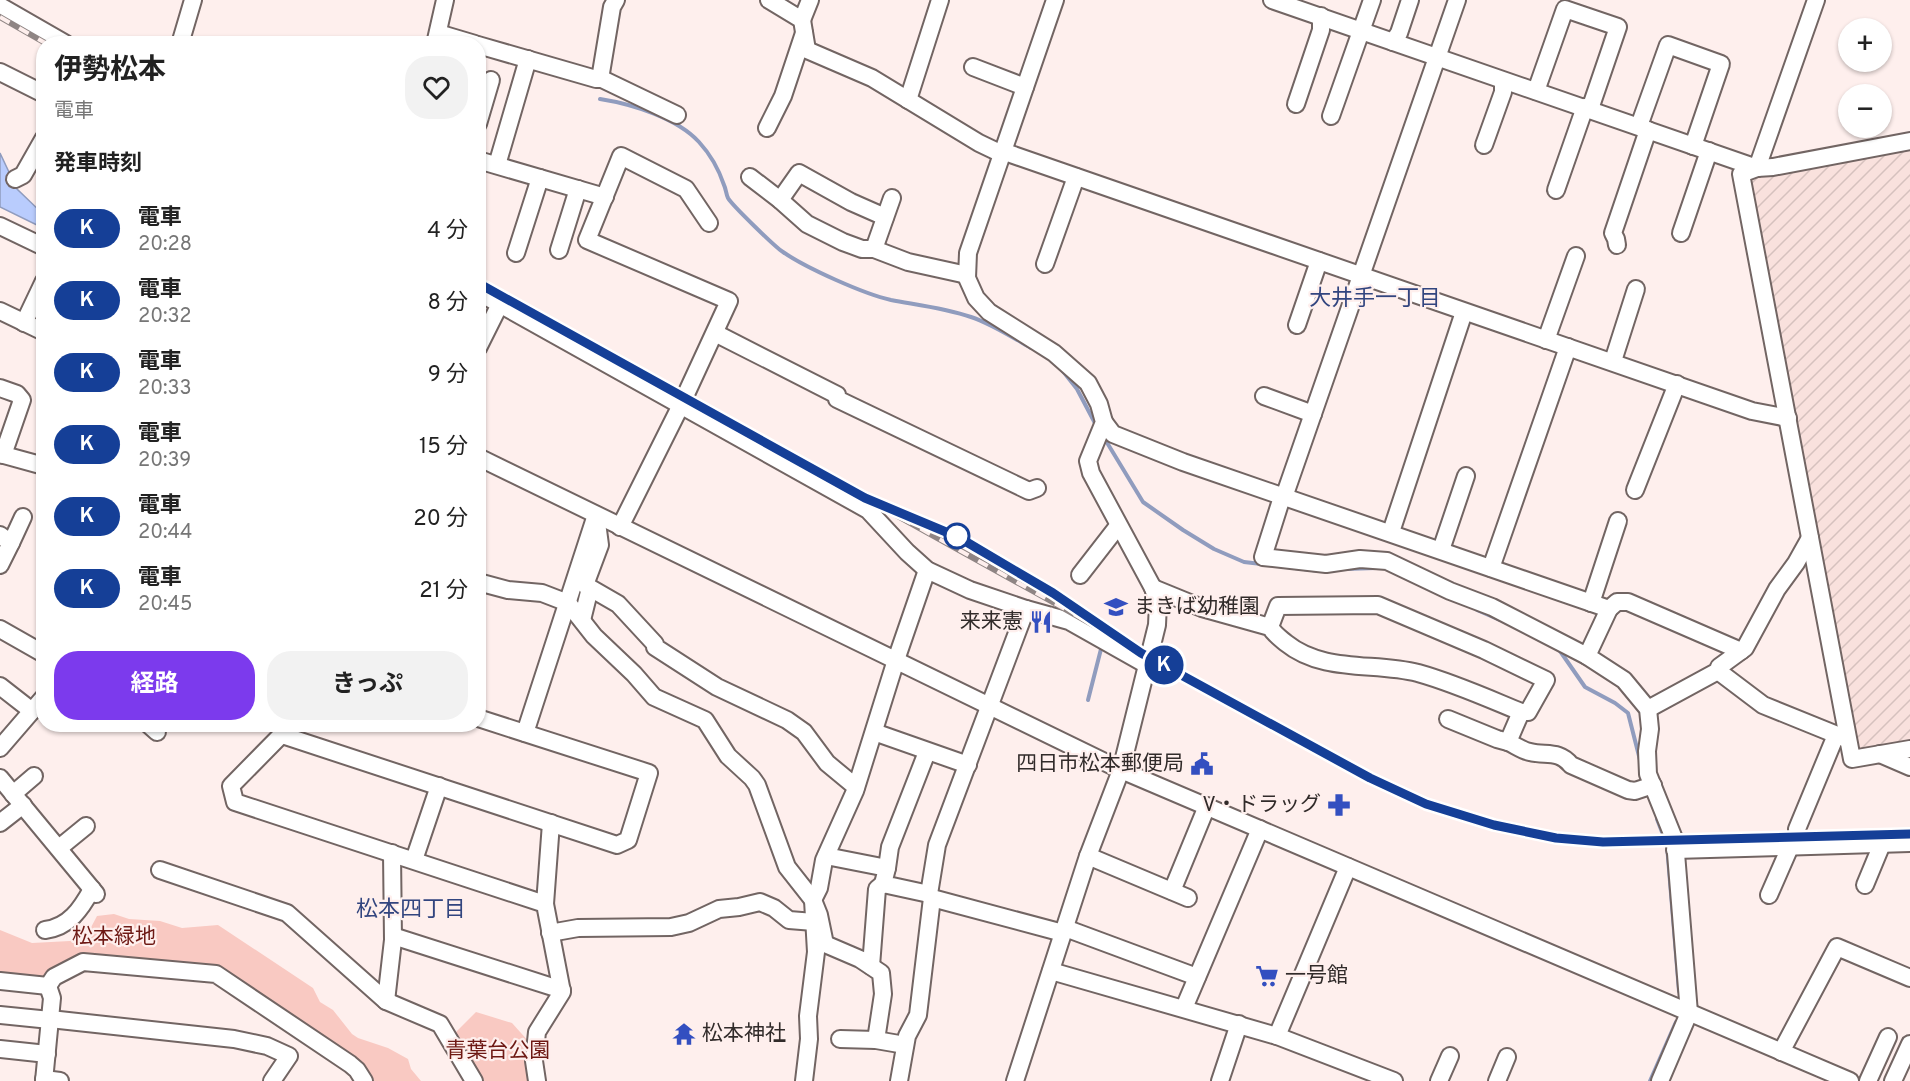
<!DOCTYPE html>
<html lang="ja">
<meta charset="utf-8">
<style>
:root{--surface:#fff;--page:#f2f2f2;--text:#222;--muted:#767676;--accent:#7c3aed}
body{margin:0;font-family:Overpass,"Noto Sans JP",sans-serif;background:var(--page);color:var(--text);height:100vh;display:flex;flex-direction:column;font-size:22px;white-space:nowrap}
*{box-sizing:border-box;margin:0}
p{font-size:20px;color:var(--muted)}
.icon{flex:none;width:33px;height:33px;fill:none;stroke:currentColor;stroke-width:2;stroke-linecap:round;stroke-linejoin:round}
.map{position:relative;flex:1;overflow:hidden}
.side{position:absolute;left:36px;top:36px;width:450px;height:696px;display:flex;flex-direction:column;background:var(--surface);border-radius:24px;box-shadow:0 2px 4px #0004}
.side>*{flex:none}
.badge{padding:0 12px;border-radius:20px;font-size:21px;line-height:39px}
.controls{position:absolute;left:1838px;top:18px;display:grid;gap:12px}
.controls a{display:grid;place-items:center;width:54px;height:54px;border-radius:50%;background:var(--surface);box-shadow:0 2px 4px #0004;font-size:30px}
.map>.badge{position:absolute;translate:-50% -50%;box-shadow:0 0 0 3px #fff}
h2{padding:0 18px;font-size:22px;line-height:54px}
.round{display:grid;place-items:center;flex:none;width:63px;height:63px;border-radius:24px;background:var(--page)}
.overview{display:flex;align-items:center;justify-content:space-between;height:102px;padding:0 18px}
h1{font-size:28px;font-weight:700;line-height:45px}
.primary-button{display:flex;gap:12px;margin-top:auto;padding:12px 18px}
.primary-button a{flex:1;height:69px;border-radius:24px;background:var(--accent);color:#fff;font-size:24px;font-weight:700;line-height:69px;text-align:center}
.primary-button a+a{background:var(--page);color:var(--text)}
ul{padding:0;list-style:none}
li{display:flex;align-items:center;gap:18px;height:72px;padding:0 18px}
li div{flex:1}
li b{display:block;font-size:22px}
li em{font-style:normal}
li .badge{min-width:66px;font-weight:700;text-align:center}
.map>svg:first-child{display:block}
.industrial{fill:url(#industrial-furrows)}
.park{fill:#f9c9c2}
.water{fill:#b9ccfd;stroke:#909cbe;stroke-width:1.5}
.lines{fill:none;stroke-linecap:round;stroke-linejoin:round}
.stream{stroke:#909cbe;stroke-width:4}
.minor-casing{stroke:#726563;stroke-width:20}
.minor{stroke:#fff;stroke-width:16}
.rail-casing{stroke:#8f8584;stroke-width:6}
.rail{stroke:#feefed;stroke-width:4;stroke-dasharray:11;stroke-linecap:butt}
.line-casing{stroke:#fff;stroke-width:14}
.line{stroke:#153f97;stroke-width:9}
.stop-dot{fill:#fff;stroke:#153f97;stroke-width:3}
.labels{text-anchor:middle;dominant-baseline:central;stroke-width:4.5;stroke-linejoin:round;paint-order:stroke}
.poi-label{font-size:21px;fill:#312b2a;stroke:#feefed;text-anchor:start}
.park-label{font-size:21px;fill:#6e1914;stroke:#feefed}
.neighbourhood-label{font-size:22px;fill:#32457f;stroke:#feefed}
</style>
<div class="map">
<svg width="1910" height="1081" viewBox="0 0 1910 1081">
<defs>
<pattern id="industrial-furrows" width="10" height="10" patternUnits="userSpaceOnUse" patternTransform="scale(1.5)"><rect width="10" height="10" fill="#f9e1dd"/><path d="M-1 1l2-2M0 10L10 0M9 11l2-2" fill="none" stroke="#d6c1be"/></pattern>
</defs>
<rect width="100%" height="100%" fill="#feefed"/>
<polygon class="industrial" points="1910,148 1910,744 1856,754 1748,179"/>
<g class="park">
<polygon points="114,914 129,919 160,921 182,928 218,925 313,988 320,1002 333,1010 352,1034 358,1038 388,1048 408,1059 411,1069 421,1081 370,1081 217,969 76,959 38,980 0,976 0,930 32,943 70,941 88,933 97,916"/>
<polygon points="476,1012 512,1023 530,1043 532,1081 480,1081 454,1034"/>
</g>
<polygon class="water" points="0,153 17,189 43,214 43,228 0,207"/>
<g class="lines">
<g class="stream">
<path d="M600 99C632 104 677 118 699 142 710 154 719 170 724 185 726 189 726 194 728 198 732 205 775 247 783 252 806 268 864 294 891 300 918 305 945 308 971 317 992 324 1012 337 1031 348"/>
<polyline points="1062,370 1077,389 1097,427"/>
<polyline points="1103,436 1143,502 1183,530 1214,549 1244,562 1320,571"/>
<polyline points="1345,569 1376,568"/>
<polyline points="1477,610 1500,620"/>
<polyline points="1560,651 1585,687 1615,703 1628,713 1640,760"/>
<polyline points="1088,700 1101,649"/>
<polyline points="1657,819 1667,845 1679,991"/>
<polyline points="1650,1081 1676,1022"/>
</g>
<g class="minor-casing">
<g id="minor">
<polyline points="769,0 802,20 807,50 872,78 979,143 1002,154"/>
<polyline points="1272,0 1757,168"/>
<polyline points="0,6 66,44"/>
<polyline points="802,20 810,0"/>
<polyline points="438,33 475,44"/>
<polyline points="1393,42 1399,33 1410,0"/>
<polyline points="180,44 193,0"/>
<polyline points="435,44 445,0"/>
<polyline points="478,45 596,79 602,79 677,115"/>
<polyline points="973,67 1025,87"/>
<polyline points="0,72 44,94"/>
<polyline points="600,79 612,7 616,0"/>
<polyline points="1536,91 1565,9 1618,27 1590,109"/>
<polyline points="908,100 940,0"/>
<polyline points="1296,104 1321,30 1321,16"/>
<polyline points="1331,116 1372,0"/>
<polyline points="478,124 491,80"/>
<polyline points="1639,126 1668,45 1721,64 1693,146"/>
<polyline points="767,128 783,96 804,33"/>
<polyline points="1910,141 1773,167 1757,168 1741,174 1852,759 1910,749"/>
<polyline points="1484,145 1503,92 1503,81"/>
<polyline points="1002,151 1752,411 1788,418"/>
<polyline points="478,160 605,197"/>
<polyline points="497,165 528,59"/>
<polyline points="1757,168 1816,0"/>
<polyline points="750,177 780,200 807,224 843,242 862,249 874,249 908,262 967,275"/>
<polyline points="15,179 23,175 44,138"/>
<polyline points="1556,190 1585,107"/>
<polyline points="780,200 799,173 851,202 885,217"/>
<polyline points="0,226 44,247"/>
<polyline points="1681,233 1709,151"/>
<polyline points="1617,245 1616,239 1613,233 1648,130"/>
<polyline points="874,249 892,198"/>
<polyline points="559,250 578,189"/>
<polyline points="516,253 540,178"/>
<polyline points="1045,264 1076,177"/>
<polyline points="478,292 868,510 907,552 927,570 970,590 1026,609 1069,621 1147,665"/>
<polyline points="0,311 44,332"/>
<polyline points="24,323 44,281"/>
<polyline points="1297,325 1319,261"/>
<polyline points="715,333 837,395 837,399 1029,491 1037,488"/>
<polyline points="1546,340 1576,256"/>
<polyline points="478,348 500,304"/>
<polyline points="1613,361 1636,289"/>
<polyline points="0,388 17,394 22,400 3,455"/>
<polyline points="1264,396 1313,414"/>
<polyline points="1104,422 1113,434 1183,462 1609,609 1587,656 1624,680 1648,709 1650,729 1647,751 1648,774 1675,841 1689,1013 1660,1081"/>
<polyline points="0,454 44,466"/>
<polyline points="478,457 1121,770 1850,1081"/>
<polyline points="1635,490 1677,384"/>
<polyline points="1282,497 1263,557 1326,564 1360,559 1387,561 1450,591 1492,607 1587,656"/>
<polyline points="1284,497 1457,0"/>
<polyline points="596,515 600,545 585,585 618,604 655,644 655,647 717,687 787,720 804,732 827,763 856,787"/>
<polyline points="620,527 681,405 729,301 587,240 621,156 686,189 709,223"/>
<polyline points="1391,532 1464,312"/>
<polyline points="0,535 11,543 0,565"/>
<polyline points="11,543 23,517"/>
<polyline points="1441,550 1466,476"/>
<polyline points="1491,568 1568,347"/>
<polyline points="1080,575 1118,526"/>
<polyline points="478,582 508,590 542,593 568,603 594,636 634,674 654,697 705,720 728,756 752,778 757,785 787,867 813,900 819,915 825,944 860,959 881,973 883,994 876,1040"/>
<path d="M1153 588 1202 608 1270 627C1274 634 1280 638 1286 643 1323 673 1374 662 1418 673 1454 683 1487 698 1521 712H1528L1546 680 1484 650 1378 605 1278 606 1270 627"/>
<polyline points="1591,603 1618,521"/>
<polyline points="1609,609 1617,602 1628,602 1741,651"/>
<polyline points="582,620 590,588"/>
<polyline points="0,629 44,654"/>
<polyline points="1718,671 1763,705 1847,739"/>
<polyline points="0,686 32,711"/>
<polyline points="1648,709 1718,671 1719,667 1745,648 1777,589 1796,563 1810,538"/>
<path d="M1521 712 1508 742C1515 745 1523 751 1530 752 1546 756 1559 750 1571 765L1628 790 1635 791 1653 785"/>
<polyline points="1448,719 1497,739 1508,742"/>
<polyline points="148,724 157,732"/>
<polyline points="292,724 231,786 235,802 545,904 562,992 537,1032 534,1061 537,1081"/>
<polyline points="874,732 968,765"/>
<polyline points="525,733 594,521"/>
<polyline points="282,735 617,845 628,840 649,773 478,718"/>
<polyline points="0,748 44,697"/>
<polyline points="1880,754 1910,767"/>
<polyline points="0,778 96,894"/>
<polyline points="13,794 34,776"/>
<polyline points="0,823 23,805"/>
<polyline points="1797,829 1836,735"/>
<polyline points="59,848 86,826"/>
<polyline points="1675,850 1910,843"/>
<polyline points="826,856 887,868 883,884 929,894"/>
<polyline points="1088,856 1188,898"/>
<polyline points="414,860 439,786"/>
<polyline points="887,868 890,847 927,752"/>
<polyline points="160,870 287,913 386,1001 440,1024 474,1081"/>
<polyline points="1865,885 1882,844"/>
<polyline points="1172,891 1207,806"/>
<polyline points="1769,895 1790,847"/>
<polyline points="932,898 1063,933"/>
<polyline points="545,904 551,823"/>
<polyline points="1065,928 1197,977"/>
<path d="M45 930C69 927 81 909 92 889"/>
<polyline points="550,933 578,928 671,927 689,923 719,909 739,907 760,902 774,908 789,920 814,922"/>
<polyline points="393,936 562,990"/>
<polyline points="871,966 877,889 883,884"/>
<polyline points="1051,971 1277,1036 1394,1081"/>
<polyline points="0,981 48,986 54,977 83,962 216,974 350,1064 357,1070 364,1081"/>
<polyline points="386,1001 393,940 392,853"/>
<polyline points="1184,1008 1260,829"/>
<polyline points="0,1015 50,1020"/>
<polyline points="50,1019 234,1039 267,1046 289,1056 272,1081"/>
<polyline points="1277,1036 1348,867"/>
<polyline points="840,1039 876,1040 905,1045"/>
<polyline points="0,1049 47,1054"/>
<polyline points="1781,1052 1837,947 1910,978"/>
<polyline points="44,1079 60,1081"/>
<polyline points="44,1081 52,998 48,986"/>
<polyline points="804,1081 809,1039 808,1016 816,952 813,900 819,888 824,860 855,791 896,660 927,570"/>
<polyline points="899,1081 907,1036 918,1015 932,898 929,894 937,845 1026,609"/>
<polyline points="1015,1081 1088,856 1121,770 1157,625 1158,603 1153,588 1091,473 1088,461 1104,422 1099,404 1088,383 1054,353 989,312 976,298 967,278 968,253 1055,0"/>
<polyline points="1220,1081 1239,1024"/>
<polyline points="1439,1081 1450,1056"/>
<polyline points="1497,1081 1507,1057"/>
<polyline points="1868,1081 1888,1037"/>
<polyline points="1893,1081 1910,1044"/>
</g>
</g>
<use href="#minor" class="minor"/>
<g class="rail-casing">
<g id="rail">
<polyline points="0,17 47,44"/>
<path d="M478 283 1049 600C1124 643 1200 685 1276 727 1325 754 1373 783 1425 804 1482 826 1543 836 1603 842L1910 835"/>
<polyline points="921,521 958,537 1045,588"/>
</g>
</g>
<use href="#rail" class="rail"/>
</g>
<g class="lines">
<g class="line-casing">
<polyline id="line" points="478,283 865,498 958,537 1053,593 1141,653 1370,778 1426,804 1494,825 1556,838 1603,842 1910,834"/>
</g>
<use href="#line" class="line"/>
</g>
<defs>
<g id="school-bare" transform="scale(1.8)"><path d="M0-5L7-2L0 1L-7-2ZM-4 1L0 2.5L4 1V4Q0 6-4 4Z" fill="#334fc0" stroke="#feefed" stroke-width="2.5" paint-order="stroke"/></g>
<g id="restaurant-bare" transform="scale(1.8)"><path d="M-5-6h1v4h1v-4h1v4h1v-4h1v5L-1.5 .5V6h-2V.5L-5-1ZM5-6V6H3V1.5H1.5Q1.5-4 5-6Z" fill="#334fc0" stroke="#feefed" stroke-width="2.5" paint-order="stroke"/></g>
<g id="civic-bare" transform="scale(1.8)"><path d="M-.6-6.5H3V-4.5H.6V-3L4-1V1h2V6H-6V1h2V-1L-.6-3ZM-1.2 2.5V6h2.4V2.5Z" fill="#334fc0" stroke="#feefed" stroke-width="2.5" paint-order="stroke"/></g>
<g id="pharmacy-bare" transform="scale(1.8)"><path d="M-2-6h4v4h4v4h-4v4h-4v-4h-4v-4h4Z" fill="#334fc0" stroke="#feefed" stroke-width="2.5" paint-order="stroke"/></g>
<g id="supermarket-bare" transform="scale(1.8)"><path d="M-6-5.5h2.5l.6 2H6L4.5 2H-2.5L-4.4-4H-6ZM-1.5 3.2a1.3 1.3 0 1 0 .1 0ZM3 3.2a1.3 1.3 0 1 0 .1 0Z" fill="#334fc0" stroke="#feefed" stroke-width="2.5" paint-order="stroke"/></g>
<g id="temple-bare" transform="scale(1.8)"><path d="M0-6L5-2H3V0L6.5 2.5H4V6H1.5V3h-3V6H-4V2.5H-6.5L-3 0V-2H-5Z" fill="#334fc0" stroke="#feefed" stroke-width="2.5" paint-order="stroke"/></g>
</defs>
<g fill-rule="evenodd">
<use href="#school-bare" x="1116" y="607"/>
<use href="#restaurant-bare" x="1041" y="622"/>
<use href="#civic-bare" x="1202" y="764"/>
<use href="#pharmacy-bare" x="1339" y="805"/>
<use href="#supermarket-bare" x="1267" y="976"/>
<use href="#temple-bare" x="684" y="1034"/>
</g>
<circle class="stop-dot" cx="957" cy="536" r="12"/>
<g class="labels">
<g class="poi-label">
<text x="1134" y="607">まきば幼稚園</text>
<text x="1023" y="622" text-anchor="end">来来憲</text>
<text x="1184" y="764" text-anchor="end">四日市松本郵便局</text>
<text x="1321" y="805" text-anchor="end">V・ドラッグ</text>
<text x="1285" y="976">一号館</text>
<text x="702" y="1034">松本神社</text>
</g>
<g class="park-label">
<text x="114" y="937">松本緑地</text>
<text x="498" y="1051">青葉台公園</text>
</g>
<g class="neighbourhood-label">
<text x="1375" y="299">大井手一丁目</text>
<text x="411" y="910">松本四丁目</text>
</g>
</g>
</svg>
<div class="controls">
<a>+</a>
<a>−</a>
</div>
<b class="badge" style="left:1164px;top:665px;background:#153f97;color:#fff">K</b>
<section class="side">
<div class="overview"><div><h1>伊勢松本</h1><p>電車</p></div><a class="round"><svg class="icon" aria-label="heart" viewBox="0 0 24 24"><path d="M12 20l-8-8c-3-5 5-10 8-4 3-6 11-1 8 4z"/></svg></a></div>
<h2>発車時刻</h2>
<ul>
<li><span class="badge" style="background:#153f97;color:#fff">K</span><div><b>電車</b><p>20:28</p></div><em>4 分</em></li>
<li><span class="badge" style="background:#153f97;color:#fff">K</span><div><b>電車</b><p>20:32</p></div><em>8 分</em></li>
<li><span class="badge" style="background:#153f97;color:#fff">K</span><div><b>電車</b><p>20:33</p></div><em>9 分</em></li>
<li><span class="badge" style="background:#153f97;color:#fff">K</span><div><b>電車</b><p>20:39</p></div><em>15 分</em></li>
<li><span class="badge" style="background:#153f97;color:#fff">K</span><div><b>電車</b><p>20:44</p></div><em>20 分</em></li>
<li><span class="badge" style="background:#153f97;color:#fff">K</span><div><b>電車</b><p>20:45</p></div><em>21 分</em></li>
</ul>
<div class="primary-button"><a>経路</a><a>きっぷ</a></div>
</section>
</div>
